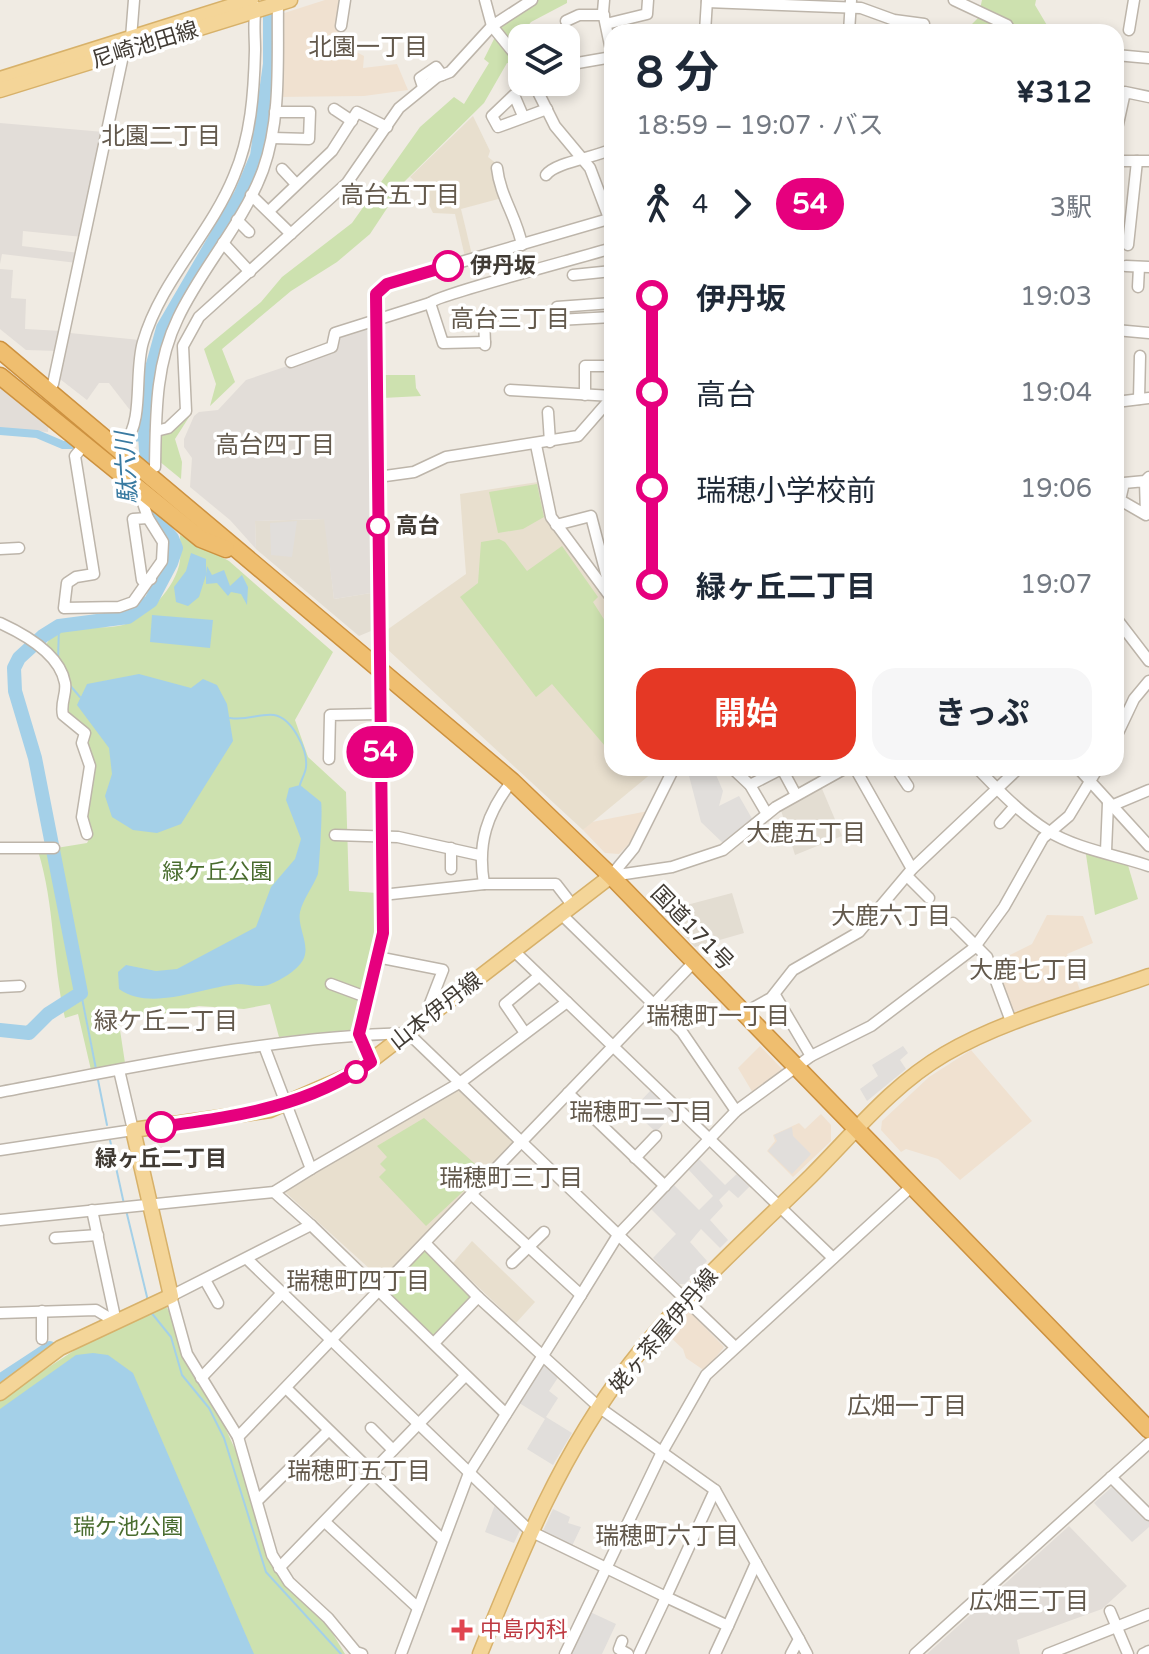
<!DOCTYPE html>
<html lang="ja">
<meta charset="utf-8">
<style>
:root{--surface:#fff;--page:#f6f6f7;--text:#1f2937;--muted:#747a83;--accent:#e53825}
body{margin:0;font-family:"Varela Round","Noto Sans JP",sans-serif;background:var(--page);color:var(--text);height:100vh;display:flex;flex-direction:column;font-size:30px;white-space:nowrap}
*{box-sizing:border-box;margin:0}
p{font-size:26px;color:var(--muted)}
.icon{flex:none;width:44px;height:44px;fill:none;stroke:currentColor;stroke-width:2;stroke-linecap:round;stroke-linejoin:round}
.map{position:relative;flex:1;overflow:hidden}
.details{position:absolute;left:604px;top:24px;width:520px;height:752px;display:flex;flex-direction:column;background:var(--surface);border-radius:24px;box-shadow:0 4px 12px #0003}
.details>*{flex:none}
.badge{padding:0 16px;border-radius:26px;font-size:28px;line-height:52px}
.tools{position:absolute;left:508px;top:24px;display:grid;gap:16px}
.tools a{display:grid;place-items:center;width:72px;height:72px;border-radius:16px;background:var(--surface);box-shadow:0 4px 12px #0003;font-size:40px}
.map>.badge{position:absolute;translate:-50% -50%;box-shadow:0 0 0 4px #fff}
.legs{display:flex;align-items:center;gap:12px;height:88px;padding:0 32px;font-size:26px}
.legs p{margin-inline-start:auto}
.head{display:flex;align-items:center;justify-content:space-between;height:136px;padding:0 32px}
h1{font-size:44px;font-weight:700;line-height:60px}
.primary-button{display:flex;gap:16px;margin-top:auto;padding:16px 32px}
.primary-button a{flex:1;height:92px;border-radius:24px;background:var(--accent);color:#fff;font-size:32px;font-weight:700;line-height:92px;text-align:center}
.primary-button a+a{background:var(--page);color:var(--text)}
ul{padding:0 32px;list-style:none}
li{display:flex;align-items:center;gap:28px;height:96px;font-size:30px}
li i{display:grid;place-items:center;width:12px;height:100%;margin:0 10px;background:currentColor}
li i::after{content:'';width:20px;height:20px;margin:-10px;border:6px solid;border-radius:50%;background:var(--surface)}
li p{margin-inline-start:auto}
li:first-child i{background:linear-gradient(#0000 50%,currentColor 0)}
li:last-child i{background:linear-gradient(currentColor 50%,#0000 0)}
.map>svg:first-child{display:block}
.residential{fill:#e3ddd2}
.commercial{fill:#f0e1d0}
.industrial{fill:#e2ddd8}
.education{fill:#e8dfce}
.green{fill:#cde1af}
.parking{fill:#e1dedb}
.water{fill:#a4d0e8}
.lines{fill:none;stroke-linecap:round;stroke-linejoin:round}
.stream{stroke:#a4d0e8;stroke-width:2}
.canal{stroke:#a4d0e8;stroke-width:8}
.river{stroke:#a4d0e8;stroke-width:14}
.minor-casing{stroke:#bdb5aa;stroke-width:13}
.major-casing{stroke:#d7b16a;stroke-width:17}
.highway-casing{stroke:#cd9240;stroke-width:19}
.minor{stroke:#fff;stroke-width:10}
.major{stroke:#f4d598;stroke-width:14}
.highway{stroke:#efbe6f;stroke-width:16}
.line-1-casing{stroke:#fff;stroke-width:18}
.line-1{stroke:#e6007e;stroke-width:12}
.stop-1-dot{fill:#fff;stroke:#e6007e;stroke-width:4}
.health-dot{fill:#e0444e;stroke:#fff;stroke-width:3}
.labels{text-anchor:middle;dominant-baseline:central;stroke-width:7;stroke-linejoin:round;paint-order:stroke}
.street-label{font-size:22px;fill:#413b34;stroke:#fff}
.stop-label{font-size:22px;font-weight:bold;fill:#413b34;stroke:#fff;text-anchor:start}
.park-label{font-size:22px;fill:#496c2e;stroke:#fff}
.health-label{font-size:22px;fill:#be3a42;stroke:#fff;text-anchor:start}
.neighbourhood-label{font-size:24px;fill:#63594c;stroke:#fff}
.water-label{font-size:24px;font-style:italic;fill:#397aa1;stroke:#fff}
</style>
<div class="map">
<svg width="1149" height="1654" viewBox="0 0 1149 1654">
<rect width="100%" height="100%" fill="#f0ebe3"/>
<g class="residential">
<polygon points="325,519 334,599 371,593 371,631 359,636 256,549 255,521"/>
<polygon points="820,784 842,836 795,855 780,807"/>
<polygon points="732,893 744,933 695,947 664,911"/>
</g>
<g class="commercial">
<polygon points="325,0 342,0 338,22 341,44 364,56 363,68 397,64 408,90 364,96 276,97 278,15"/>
<polygon points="648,811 631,842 619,854 605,853 583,830 592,822"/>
<polygon points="1047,915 1083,916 1093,943 1067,954 1080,990 1010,1015 992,964 1032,944"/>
<polygon points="760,1046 783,1070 753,1093 738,1068"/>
<polygon points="971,1050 1032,1121 960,1180 938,1159 906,1149 901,1152 881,1130 882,1121 929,1077"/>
<polygon points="821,1114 831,1125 831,1141 793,1177 767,1151 775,1141 773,1135 799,1123 805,1129"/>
<polygon points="689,1311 724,1347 705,1371 686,1358 683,1349 667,1334 684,1312"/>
</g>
<g class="industrial">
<polygon points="0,123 104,132 83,237 23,231 22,246 79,253 77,263 2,254 0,264"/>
<polygon points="0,269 13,270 11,298 26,299 25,329 62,331 58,351 26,350 0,329"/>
<polygon points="370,325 371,593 334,599 324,519 255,521 256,549 230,520 190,487 192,458 184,447 184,439 194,416 199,412 218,410 246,380 329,352 338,335"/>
<polygon points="70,333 140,340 133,380 133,414 109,383 99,383 87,400 60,379"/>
<polygon points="0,381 49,421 48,432 0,428"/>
<polygon points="1069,1526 1127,1586 1102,1609 1017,1640 1020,1654 927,1654"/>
</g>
<g class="education">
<polygon points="473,116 490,151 488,157 497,164 502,198 461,209 472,255 465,257 455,214 433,213 420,186 410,177"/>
<polygon points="538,482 547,518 612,602 612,768 658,768 583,830 386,648 384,632 466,574 460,494"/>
<polygon points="457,1088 512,1140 512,1147 382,1280 285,1192"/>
<polygon points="472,1241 535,1302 516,1323 453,1263"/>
</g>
<g class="green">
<polygon points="530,0 567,0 567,3 531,22 519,37 522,64 507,63 484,103 405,181 370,234 337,262 291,291 222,349 235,382 210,406 216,384 204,349 261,302 282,277 352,223 420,127 454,97 464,104 489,63 484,59 501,25"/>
<polygon points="982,0 1036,0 1035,5 1048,27 1045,32 982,32 971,25 978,18"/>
<polygon points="380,375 415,375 416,388 421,396 383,398 380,395"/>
<polygon points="186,413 191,414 175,439 182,462 181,479 159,461 159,435"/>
<polygon points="537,484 544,517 523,529 498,533 489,492"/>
<path d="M180 535 229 561 333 652 295 720 308 757 346 792 349 891 377 893 378 937 357 1019 350 1030 279 1037 270 1004 244 1009 199 1006 137 1019 117 1010 125 1063 91 1070 78 1014 65 1018C52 962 55 905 38 851L87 843 90 837 83 816 87 767 85 739 64 714 66 691 45 647C58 617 93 631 118 626 144 622 177 587 180 560 181 552 180 543 180 535Z"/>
<polygon points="499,539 505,542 527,571 562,546 598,597 593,602 612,632 611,753 552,684 536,697 460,597 478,583 481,542"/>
<polygon points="1085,848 1127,862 1138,899 1095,915"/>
<polygon points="424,1118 484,1172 426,1226 379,1177 386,1170 380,1164 387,1157 377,1146"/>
<polygon points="424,1251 429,1251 474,1297 438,1336 432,1335 387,1294 389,1288"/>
<polygon points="164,1304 174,1318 242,1464 271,1562 282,1581 327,1624 345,1654 0,1654 0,1399 84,1344"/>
</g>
<g class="parking">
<polygon points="297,521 292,557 271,555 270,523"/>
<polygon points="687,768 713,768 723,791 719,806 739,796 754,822 724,844 701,822"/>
<polygon points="903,1046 908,1053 900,1060 906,1069 867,1101 860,1089 878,1076 872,1065"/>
<polygon points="652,1089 675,1111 656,1132 632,1110"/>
<polygon points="792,1127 793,1136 811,1154 792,1174 768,1151 777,1141 774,1135"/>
<polygon points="699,1159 725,1185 739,1172 751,1185 738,1198 729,1190 719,1200 723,1206 710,1220 728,1240 720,1248 701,1229 690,1242 707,1261 685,1284 679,1284 653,1258 676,1234 649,1207 672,1183 699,1210 713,1196 688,1169"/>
<polygon points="542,1362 559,1376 549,1391 558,1398 546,1417 572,1433 553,1465 527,1449 545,1419 516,1401"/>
<polygon points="1113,1486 1149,1521 1149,1527 1132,1542 1094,1503"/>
<polygon points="496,1502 521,1528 514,1543 485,1532"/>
<polygon points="553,1509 570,1517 568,1523 581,1527 572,1546 542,1533"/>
<polygon points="588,1611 616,1624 602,1654 568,1654"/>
</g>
<g class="water">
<polygon points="191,553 206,559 206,574 207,566 212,575 224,570 230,586 242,575 248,587 247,605 241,594 231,592 228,596 217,583 206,584 206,575 199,597 188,606 176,602 174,587 186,571"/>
<polygon points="152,615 213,620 210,648 150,642"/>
<polygon points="139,674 191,688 203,679 217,685 227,704 233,741 181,824 157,833 133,830 112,817 105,796 112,774 109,748 77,705 87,684"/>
<path d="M300 785 321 802C323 808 319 869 318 874 313 887 303 899 300 912 297 928 311 945 303 960 297 971 279 981 268 985 259 988 248 984 238 984 203 987 151 1012 119 989L118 972 126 965 156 971 177 969 256 927 271 887 295 859 301 839 286 800 289 788Z"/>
<polygon points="93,1353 108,1355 133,1373 254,1654 0,1654 0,1409 76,1355"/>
</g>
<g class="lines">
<g class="stream">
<polyline points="58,660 59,626"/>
<polyline points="68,683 80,697"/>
<path d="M230 718C247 721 260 713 274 715 292 718 308 750 306 767 306 772 301 780 300 785"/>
<polyline points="81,993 96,1069"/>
<polyline points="98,1080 107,1125"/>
<polyline points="110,1140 124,1204"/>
<polyline points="126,1210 148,1301"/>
<polyline points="150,1311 171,1337 182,1375 209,1408 224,1438 266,1572 341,1654"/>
</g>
<g class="canal">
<polyline points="0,431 37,434 63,445 77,445"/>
<polyline points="134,438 151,435"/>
</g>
<g class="river">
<polyline points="0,1030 29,1033 48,1014 81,993 35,758 15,691 14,668 19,658 43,636 59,626 128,617 151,601 171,563 176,548 172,538 150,512 145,435 150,375 163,328 241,194 257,156 270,64 270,0"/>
<polyline points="0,1381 50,1348"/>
</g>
<g class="minor-casing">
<g id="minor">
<polyline points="485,0 492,26 522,63"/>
<polyline points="604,0 603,12 612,55"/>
<polyline points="954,0 1007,25 1011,32"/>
<polyline points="707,2 861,8 894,20 924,24"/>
<polyline points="566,21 579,15 604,15"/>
<polyline points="606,24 647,14 648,0"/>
<polyline points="341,26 345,0"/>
<polyline points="1129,30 1134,0"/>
<polyline points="705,32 707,0"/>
<polyline points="849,32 851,0"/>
<polyline points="1116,55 1149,58"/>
<polyline points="566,65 612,57"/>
<polyline points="533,82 555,126 590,168 612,226"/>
<polyline points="423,87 420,78 436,67 442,75"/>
<polyline points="334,109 352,121"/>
<polyline points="523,116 514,95 492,116 498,127 547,109"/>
<polyline points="1116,133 1125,92 1149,97"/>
<polyline points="272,138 309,139 310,112 275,112"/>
<polyline points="1116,161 1149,161"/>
<path d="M497 168C500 196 517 218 522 245"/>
<polyline points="282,169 296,184"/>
<path d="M546 175C556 162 594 158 612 149"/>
<polyline points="251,195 291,234"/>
<polyline points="269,211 332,151 357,112 387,127"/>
<polyline points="237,220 249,232"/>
<polyline points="223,243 250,272"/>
<polyline points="1128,245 1137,161"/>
<polyline points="1126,266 1149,267"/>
<polyline points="573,275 612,271"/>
<polyline points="1138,287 1139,267"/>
<path d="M430 303C437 295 587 256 612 248"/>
<polyline points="612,303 557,307 558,320 612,317"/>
<polyline points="484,316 485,345"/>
<polyline points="1116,330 1149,333"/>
<polyline points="291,362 332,347 335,333 430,303 443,343 485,342"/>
<polyline points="53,384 124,51 131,38 134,0"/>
<polyline points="510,390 612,396"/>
<polyline points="585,395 585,366 612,366"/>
<polyline points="1139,399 1140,356"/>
<polyline points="1116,402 1149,398"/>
<polyline points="548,412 550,442"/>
<polyline points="156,431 168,428 186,411 183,346 199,317 347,183 399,108 437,77 450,72 492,26 532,0"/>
<path d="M125 442C144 421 134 372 143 342 161 280 210 235 234 176 251 136 254 93 255 50 255 36 253 21 256 7"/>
<polyline points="84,445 75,456 94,574 76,577 67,583 64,608 119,607 133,602 162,561 163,542 148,518 138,488"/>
<polyline points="536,445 551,517 612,599"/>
<path d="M155 467C156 416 155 365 178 318 202 267 243 224 263 170 282 117 277 56 278 1"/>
<polyline points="378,477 414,472 446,457 578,436 612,397"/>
<polyline points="1145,481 1124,483 1120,500 1146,515 1145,481 1149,477"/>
<polyline points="148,518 133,519 142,580 151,579"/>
<polyline points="556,525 591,516 609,585 604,588"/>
<polyline points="0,549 19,548"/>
<polyline points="1116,618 1149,661"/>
<path d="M0 623C24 634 60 654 65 683 67 694 60 703 63 715L85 733 82 743 90 766 82 817 87 834"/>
<polyline points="1116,737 1134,699 1149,681"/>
<polyline points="329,759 330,715 379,714"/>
<polyline points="732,768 750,785 767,814"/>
<polyline points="855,768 912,869"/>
<polyline points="896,768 908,786"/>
<path d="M977 768C999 791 1021 814 1048 831 1077 849 1117 855 1149 866"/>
<polyline points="1078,768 1149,846"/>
<polyline points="782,769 796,795"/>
<polyline points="750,785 783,768"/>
<polyline points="1111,806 1149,790"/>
<polyline points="1000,823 1015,806"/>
<polyline points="335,835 398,837 479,855"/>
<polyline points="0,848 54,848"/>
<polyline points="451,848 451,869"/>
<polyline points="1106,851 1108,803"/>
<polyline points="611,876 672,867 723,850 776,807 846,768"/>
<polyline points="611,876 634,848 674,768"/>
<polyline points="908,877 929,898"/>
<path d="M484 884C477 843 487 813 512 781"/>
<polyline points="382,895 484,884 556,884 573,906"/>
<polyline points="562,915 682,1032 736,1111"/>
<polyline points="953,923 987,957 1012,1024"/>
<polyline points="514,951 833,1258"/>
<polyline points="377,957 443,970 429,1006 430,1016"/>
<polyline points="331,984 366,997"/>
<polyline points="0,987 20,986"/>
<polyline points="775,995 811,1056"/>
<polyline points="744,1013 771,998 793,970 859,932 912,869 1019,768"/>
<polyline points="525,1033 505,1004 539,976"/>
<polyline points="371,1062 359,1034 383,933 376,294 389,283 612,218"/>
<path d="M0 1092C135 1067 270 1037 408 1033L734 1346"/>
<polyline points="568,1093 665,1186"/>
<polyline points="0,1150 133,1130 119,1070"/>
<polyline points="635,1158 656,1136"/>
<polyline points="311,1169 461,1082 567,1002"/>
<polyline points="274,1192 311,1225 171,1296 187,1354 238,1437 272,1555 289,1582 328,1618 356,1652 362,1654"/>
<polyline points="472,1195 581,1295 618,1235 736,1111 811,1056 871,1026 974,948 1004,907 1043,838 1069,816 1098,768"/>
<polyline points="92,1210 116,1322"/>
<polyline points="0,1220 274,1192 311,1169 264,1046"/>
<polyline points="311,1225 506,1414"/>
<polyline points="55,1238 98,1235"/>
<polyline points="426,1244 478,1297 435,1342"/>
<polyline points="247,1259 530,1531 666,1597 715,1490 600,1408 478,1297"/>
<polyline points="512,1263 544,1232"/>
<polyline points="205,1280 218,1303"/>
<polyline points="0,1313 96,1310 116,1322"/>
<polyline points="42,1339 42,1311"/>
<polyline points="201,1378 282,1293"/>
<polyline points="287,1389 372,1472 465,1376"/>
<polyline points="371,1428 393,1450"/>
<polyline points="238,1437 694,962"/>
<polyline points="1111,1477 1149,1515"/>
<polyline points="257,1501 328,1431"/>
<polyline points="325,1522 418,1608"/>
<polyline points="756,1563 799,1639 791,1654"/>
<polyline points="279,1568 372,1472 443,1540"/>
<polyline points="1110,1611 1128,1654"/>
<polyline points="799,1639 807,1654"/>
<polyline points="622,1641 619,1649 628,1654"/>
<polyline points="401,1654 469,1473 581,1295"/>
<polyline points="565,1654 661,1454 706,1375 912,1186"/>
<polyline points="639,1654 666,1597 728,1626 756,1563 715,1490"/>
<polyline points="715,1654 728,1626"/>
<polyline points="915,1654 1149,1443"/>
<polyline points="1048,1654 1149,1614"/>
<polyline points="1143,1654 1149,1651"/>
</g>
</g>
<g class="major-casing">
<g id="major">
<polyline points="0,79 251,0"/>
<polyline points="0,90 290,0"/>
<polyline points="0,1393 60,1348 171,1296 133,1130 270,1110 355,1073 611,876"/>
<path d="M480 1654C521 1552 562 1451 630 1364 683 1295 749 1237 811 1176 854 1133 892 1085 945 1054 1007 1018 1082 1000 1149 976"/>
</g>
</g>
<g class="highway-casing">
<g id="highway">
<polyline points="0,350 512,781 611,876 1149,1430"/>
<polyline points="0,376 201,539 226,549"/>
</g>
</g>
<use href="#minor" class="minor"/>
<use href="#major" class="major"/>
<use href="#highway" class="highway"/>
</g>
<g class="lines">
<g class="line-1-casing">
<path id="line-1" d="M161 1127C237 1116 307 1107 371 1062L359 1034 383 933 376 294 387 284 448 266"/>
</g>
<use href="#line-1" class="line-1"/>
</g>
<g class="stop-1-dot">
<circle cx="448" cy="266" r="14"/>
<circle cx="378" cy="526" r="10"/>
<circle cx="356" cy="1072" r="10"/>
<circle cx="161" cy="1127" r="14"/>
</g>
<path class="health-dot" d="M458 1618h8v8h8v8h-8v8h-8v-8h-8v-8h8z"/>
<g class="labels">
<g class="street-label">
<text transform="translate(145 45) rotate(-17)">尼崎池田線</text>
<text transform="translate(692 928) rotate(46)">国道171号</text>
<text transform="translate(436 1011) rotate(-38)">山本伊丹線</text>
<text transform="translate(664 1331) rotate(-50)">姥ヶ茶屋伊丹線</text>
</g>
<g class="stop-label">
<text x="470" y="266">伊丹坂</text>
<text x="396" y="526">高台</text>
<text x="161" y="1159" text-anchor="middle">緑ヶ丘二丁目</text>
</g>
<g class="park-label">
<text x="217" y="872">緑ケ丘公園</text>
<text x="128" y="1527">瑞ケ池公園</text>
</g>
<g class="health-label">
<text x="480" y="1630">中島内科</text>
</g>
<g class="neighbourhood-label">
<text x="368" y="47">北園一丁目</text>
<text x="161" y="136">北園二丁目</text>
<text x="400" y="195">高台五丁目</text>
<text x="510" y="319">高台三丁目</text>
<text x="275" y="445">高台四丁目</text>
<text x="806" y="833">大鹿五丁目</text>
<text x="891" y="916">大鹿六丁目</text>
<text x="1029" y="970">大鹿七丁目</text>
<text x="718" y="1016">瑞穂町一丁目</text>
<text x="166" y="1021">緑ケ丘二丁目</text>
<text x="641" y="1112">瑞穂町二丁目</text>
<text x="511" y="1178">瑞穂町三丁目</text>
<text x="358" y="1281">瑞穂町四丁目</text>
<text x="907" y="1406">広畑一丁目</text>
<text x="359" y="1471">瑞穂町五丁目</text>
<text x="667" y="1536">瑞穂町六丁目</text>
<text x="1029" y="1601">広畑三丁目</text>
</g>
<g class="water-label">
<text transform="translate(127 468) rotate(-93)">駄六川</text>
</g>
</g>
</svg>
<div class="tools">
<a><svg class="icon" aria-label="layers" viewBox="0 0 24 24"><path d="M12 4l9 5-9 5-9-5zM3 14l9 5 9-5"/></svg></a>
</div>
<b class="badge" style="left:380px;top:752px;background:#e6007e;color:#fff">54</b>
<section class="details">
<div class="head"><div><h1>8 分</h1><p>18:59 – 19:07 · バス</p></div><b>¥312</b></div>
<div class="legs"><svg class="icon" aria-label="walk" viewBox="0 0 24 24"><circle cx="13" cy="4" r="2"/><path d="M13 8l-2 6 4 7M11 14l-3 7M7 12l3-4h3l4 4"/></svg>4<svg class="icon" aria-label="forward" viewBox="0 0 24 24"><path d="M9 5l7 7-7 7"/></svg><b class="badge" style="background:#e6007e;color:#fff">54</b><p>3駅</p></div>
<ul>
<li><i style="color:#e6007e"></i><b>伊丹坂</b><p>19:03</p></li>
<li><i style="color:#e6007e"></i><span>高台</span><p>19:04</p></li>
<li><i style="color:#e6007e"></i><span>瑞穂小学校前</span><p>19:06</p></li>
<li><i style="color:#e6007e"></i><b>緑ヶ丘二丁目</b><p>19:07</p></li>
</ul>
<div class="primary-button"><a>開始</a><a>きっぷ</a></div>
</section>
</div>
